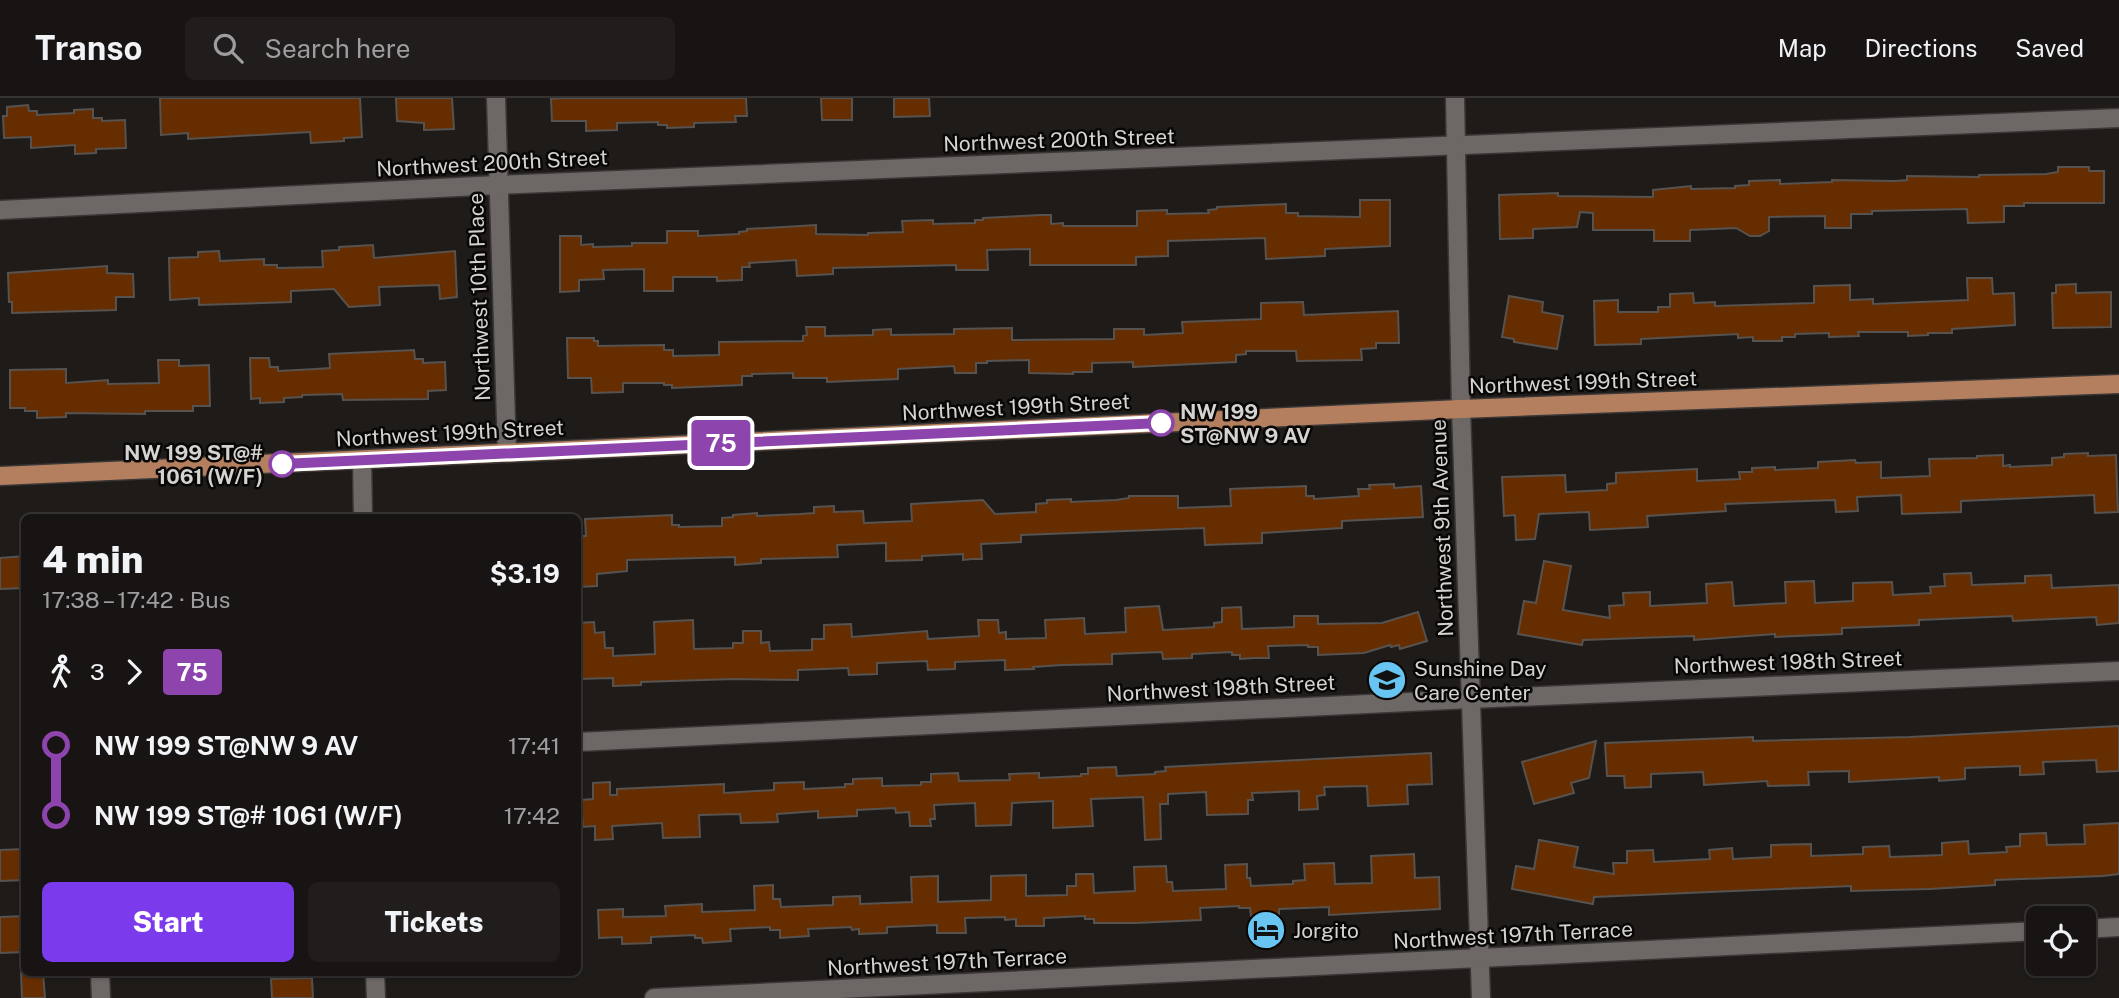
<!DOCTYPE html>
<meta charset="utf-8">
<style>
:root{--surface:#171413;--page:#201d1c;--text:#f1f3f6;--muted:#9e9ea0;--line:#363333;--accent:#7c3aed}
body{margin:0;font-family:"Public Sans",sans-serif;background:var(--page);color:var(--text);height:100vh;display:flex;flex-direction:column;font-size:26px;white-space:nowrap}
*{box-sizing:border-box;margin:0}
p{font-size:23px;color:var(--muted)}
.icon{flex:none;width:38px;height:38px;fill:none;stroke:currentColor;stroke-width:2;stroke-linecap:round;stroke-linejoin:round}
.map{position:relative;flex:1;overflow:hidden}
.side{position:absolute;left:21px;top:416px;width:560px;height:462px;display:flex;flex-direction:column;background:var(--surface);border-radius:10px;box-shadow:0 2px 5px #0004,0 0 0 2px var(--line)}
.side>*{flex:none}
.badge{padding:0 14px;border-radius:5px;font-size:24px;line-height:46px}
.buttons{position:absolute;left:2026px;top:808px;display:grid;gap:14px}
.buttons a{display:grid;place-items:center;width:70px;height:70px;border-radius:10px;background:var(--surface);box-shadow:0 2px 5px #0004,0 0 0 2px var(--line);font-size:35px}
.map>.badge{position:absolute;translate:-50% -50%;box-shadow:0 0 0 4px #fff}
.legs{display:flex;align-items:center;gap:10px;height:77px;padding:0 21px;font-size:23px}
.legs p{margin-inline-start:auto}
.head{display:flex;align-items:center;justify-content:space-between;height:119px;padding:0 21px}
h1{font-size:38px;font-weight:800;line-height:52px}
.primary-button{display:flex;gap:14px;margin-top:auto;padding:14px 21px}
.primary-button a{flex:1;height:80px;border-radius:10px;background:var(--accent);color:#fff;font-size:28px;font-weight:800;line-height:80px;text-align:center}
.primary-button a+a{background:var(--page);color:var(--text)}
ul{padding:0 21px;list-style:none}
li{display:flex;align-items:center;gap:24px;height:70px;font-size:26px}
li i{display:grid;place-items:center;width:10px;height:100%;margin:0 9px;background:currentColor}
li i::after{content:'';width:18px;height:18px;margin:-9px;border:5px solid;border-radius:50%;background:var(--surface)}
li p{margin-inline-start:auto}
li:first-child i{background:linear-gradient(#0000 50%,currentColor 0)}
li:last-child i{background:linear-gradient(currentColor 50%,#0000 0)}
header{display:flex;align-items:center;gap:42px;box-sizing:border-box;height:98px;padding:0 35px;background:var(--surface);border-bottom:2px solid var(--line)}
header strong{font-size:33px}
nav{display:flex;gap:38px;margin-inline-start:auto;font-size:24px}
.search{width:490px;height:63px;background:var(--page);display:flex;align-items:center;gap:18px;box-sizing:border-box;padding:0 24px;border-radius:10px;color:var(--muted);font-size:26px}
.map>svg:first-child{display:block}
.building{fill:#662e00;stroke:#56524f;stroke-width:2}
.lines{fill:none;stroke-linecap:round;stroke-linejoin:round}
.minor-casing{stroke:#3a3736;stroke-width:21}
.major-casing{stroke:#3a3736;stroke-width:21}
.minor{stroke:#6d6865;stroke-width:18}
.major{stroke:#b47f5e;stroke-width:18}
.line-1-casing{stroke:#fff;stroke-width:16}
.line-1{stroke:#8e44ad;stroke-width:10}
.stop-1-dot{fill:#fff;stroke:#8e44ad;stroke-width:3.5}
.labels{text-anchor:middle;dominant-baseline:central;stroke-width:5;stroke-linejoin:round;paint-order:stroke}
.street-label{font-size:21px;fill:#d5d2d0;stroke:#080706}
.stop-label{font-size:21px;font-weight:bold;fill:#d5d2d0;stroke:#080706;text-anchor:start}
.poi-label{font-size:21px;fill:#d5d2d0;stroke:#080706;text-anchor:start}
</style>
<header>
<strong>Transo</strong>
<div class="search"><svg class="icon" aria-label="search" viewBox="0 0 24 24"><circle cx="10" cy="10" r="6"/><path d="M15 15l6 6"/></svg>Search here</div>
<nav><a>Map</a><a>Directions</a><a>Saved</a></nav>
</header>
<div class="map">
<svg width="2119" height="900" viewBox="0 0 2119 900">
<rect width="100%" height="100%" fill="#1f1b19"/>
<g class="building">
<polygon points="160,0 360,0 362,39 344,40 344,43 311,45 310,34 188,41 188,35 161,37"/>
<polygon points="396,0 452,0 454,31 424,32 424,25 397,23"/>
<polygon points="562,0 746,0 747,18 735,18 736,24 694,25 694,29 667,30 667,27 658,27 658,24 617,25 617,32 586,33 586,23 552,23 551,1"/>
<polygon points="821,0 852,0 852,22 822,22"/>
<polygon points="894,0 929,0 930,18 894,19"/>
<polygon points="28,7 29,13 37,13 37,17 74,15 74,12 93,11 93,20 102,20 102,23 125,22 126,50 96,51 96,55 75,56 75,47 31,50 31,39 4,40 3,18 7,18 7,9"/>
<polygon points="2058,69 2089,69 2089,73 2104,73 2104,105 2024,105 2024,108 2004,108 2004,124 1968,125 1967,111 1872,113 1872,116 1851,116 1851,130 1825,130 1825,118 1769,119 1769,133 1760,138 1750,138 1736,130 1690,132 1690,143 1654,143 1654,132 1593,132 1593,115 1580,114 1577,129 1533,131 1533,140 1500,141 1499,97 1558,95 1558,98 1653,99 1653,92 1691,88 1691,91 1735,90 1735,88 1749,87 1749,83 1780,82 1780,86 1832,84 1832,82 1895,83 1907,82 1907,78 1979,79 1979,77 2046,76 2058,74"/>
<polygon points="1360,102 1390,102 1390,148 1325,151 1325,158 1266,161 1265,140 1168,143 1168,158 1136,159 1136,167 1030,167 1030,151 987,152 988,172 956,172 956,167 833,170 833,176 797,178 796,162 749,165 750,169 742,169 742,182 717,183 717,179 673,179 673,193 644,193 644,171 603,172 604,181 579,182 579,193 560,194 560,138 581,138 581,147 593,146 593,149 632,148 632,145 667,145 667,133 698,133 698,138 739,136 739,134 747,133 747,131 816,127 816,136 868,137 868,135 903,134 902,123 933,122 933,126 975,125 975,122 983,122 983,120 1040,117 1051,117 1051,126 1063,125 1063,128 1137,128 1137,113 1167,112 1167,116 1209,115 1208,112 1217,111 1217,109 1286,106 1286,115 1298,115 1298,118 1360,119"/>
<polygon points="373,147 374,160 455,153 457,199 440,201 439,187 379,189 380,207 349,209 334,191 291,193 291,204 199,207 199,200 170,202 169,160 198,159 198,154 219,153 220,163 264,161 264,167 277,167 277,170 323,169 322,153 339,152 339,149"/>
<polygon points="107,168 107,175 133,176 134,199 116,199 116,212 12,215 12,204 9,204 8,175"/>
<polygon points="1967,180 1992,180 1993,196 2014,195 2015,227 1952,231 1952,235 1928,235 1928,237 1908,238 1908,234 1858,234 1859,238 1829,239 1829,235 1795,236 1795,239 1782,239 1782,243 1753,243 1753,239 1738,240 1738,236 1641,241 1641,246 1595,247 1594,203 1618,202 1618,214 1658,214 1658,209 1670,209 1670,196 1693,195 1694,205 1715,204 1715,208 1814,205 1814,188 1850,187 1850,202 1873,201 1873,206 1968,202"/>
<polygon points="2076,186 2076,195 2111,194 2111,229 2053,230 2052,195 2056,195 2056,187"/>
<polygon points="1509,198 1543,204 1542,214 1563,218 1557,251 1514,244 1514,241 1502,239"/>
<polygon points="1303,204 1304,217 1398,213 1399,245 1376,245 1376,250 1361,251 1362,262 1297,263 1296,253 1246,253 1246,256 1236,257 1236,264 1133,269 1133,264 1092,265 1092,274 1073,274 1073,276 1029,275 1029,262 987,263 987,265 976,265 976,275 955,275 954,268 898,271 898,281 827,284 827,280 793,280 793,275 752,276 752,278 742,278 742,287 672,290 672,287 664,287 664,285 623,285 623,294 592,295 591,280 568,280 567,240 594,240 594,243 598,243 598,248 664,247 664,252 673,252 673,258 719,257 719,244 803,243 803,238 807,237 806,229 825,229 825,238 873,237 873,232 891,231 891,237 954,236 954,231 1012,230 1012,242 1114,241 1114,231 1144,231 1144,237 1183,235 1182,224 1261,221 1261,205"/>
<polygon points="414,252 415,261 423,261 423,265 445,264 446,292 428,293 428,301 343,302 342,296 302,297 302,299 284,300 284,304 260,305 260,300 251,301 250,260 269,260 270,269 278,269 278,273 316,271 330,270 329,256"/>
<polygon points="158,262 179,262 179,268 209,267 210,308 193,308 193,313 145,313 145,316 66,315 66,319 37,320 37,313 25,313 25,310 10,310 10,272 66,271 66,285 108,282 108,286 159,285"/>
<polygon points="2088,355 2088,358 2116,357 2118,414 2095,415 2094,397 1961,403 1961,414 1902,416 1901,397 1857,399 1858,413 1836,414 1835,402 1725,406 1726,413 1647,418 1648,429 1590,432 1589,414 1539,416 1535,441 1516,442 1515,417 1504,418 1502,379 1565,377 1566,394 1607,392 1607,386 1616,385 1616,375 1697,371 1697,383 1740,381 1739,374 1752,374 1752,370 1775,369 1775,372 1818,370 1818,364 1855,362 1856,365 1881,364 1881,380 1930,378 1929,361 1977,360 1977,358 2003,357 2003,368 2010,367 2010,369 2052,367 2052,360 2064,359 2064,356"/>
<polygon points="1394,386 1394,390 1421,388 1423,419 1342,423 1342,430 1262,435 1262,445 1205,447 1204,430 1021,437 1021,444 981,446 982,461 972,461 963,462 963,456 922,458 922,462 886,463 886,445 837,447 838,459 761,461 761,465 735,467 735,459 627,462 627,473 597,476 597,488 578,489 578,438 586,438 585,421 672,417 672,427 679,427 679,429 722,428 722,420 733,419 733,417 757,415 757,418 800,416 814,415 814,409 834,408 834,414 863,413 864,425 912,423 911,406 983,402 995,416 1036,414 1036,406 1047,405 1047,402 1071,401 1071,404 1116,402 1129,400 1129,398 1178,398 1178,410 1231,408 1230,391 1306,388 1306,398 1314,398 1314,401 1359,398 1358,391 1370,391 1369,387"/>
<polygon points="24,458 24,490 0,491 0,460"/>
<polygon points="1544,463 1571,468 1563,512 1610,520 1609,508 1624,507 1623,495 1650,494 1650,508 1707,505 1706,486 1732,484 1734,508 1786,505 1785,484 1814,483 1815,505 1853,503 1853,485 1892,484 1893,497 1931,495 1930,489 1945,488 1944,476 1971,475 1972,487 2025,485 2025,478 2051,477 2052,490 2119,487 2119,525 2097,527 2096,519 2013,523 2012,518 1919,522 1919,527 1842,530 1842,536 1775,539 1775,536 1694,542 1694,538 1583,542 1582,547 1518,536 1524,503 1536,505"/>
<polygon points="1159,508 1163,532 1214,529 1214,525 1222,524 1222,510 1241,509 1242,531 1294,529 1294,518 1318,518 1318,526 1382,525 1418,514 1427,543 1400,551 1399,547 1391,549 1390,547 1364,555 1318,557 1318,549 1308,549 1308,547 1268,548 1269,560 1254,560 1240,561 1240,557 1232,557 1232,554 1192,556 1192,560 1163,561 1162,554 1112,556 1112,566 1062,567 1033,569 1034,571 1005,572 1005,562 955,564 955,571 928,572 927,563 877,565 877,576 849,577 848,570 798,572 798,582 734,581 641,584 641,587 613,588 613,580 578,581 578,525 594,524 595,535 604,534 605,550 613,550 613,558 655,556 654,524 693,522 694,551 733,550 733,545 743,545 743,533 761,533 761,545 769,544 770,553 812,552 812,541 824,541 824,527 851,526 852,539 927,533 928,541 979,538 978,522 998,522 999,535 1006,534 1006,541 1046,540 1045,522 1084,520 1085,536 1126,534 1125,510"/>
<polygon points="2119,628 2119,673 2097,674 2096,662 2043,664 2044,676 2020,677 2020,668 1965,670 1965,681 1939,683 1939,679 1849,684 1849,673 1808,674 1809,687 1768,688 1767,683 1704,687 1703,674 1651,676 1651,689 1625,690 1624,678 1607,678 1605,645 1753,639 1753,643 1910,639"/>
<polygon points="1596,643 1589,680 1571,685 1574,695 1534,706 1522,664"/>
<polygon points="1431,655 1432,686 1407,687 1408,706 1368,708 1367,688 1324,689 1325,697 1317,698 1318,711 1299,712 1299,693 1252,695 1253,702 1248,702 1248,716 1207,717 1206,694 1168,696 1168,706 1160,706 1161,741 1145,742 1143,699 1091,701 1093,728 1053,730 1053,703 1012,705 1011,727 976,728 975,705 934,707 935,721 930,721 931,728 910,728 909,714 896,715 895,710 857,712 857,718 818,720 818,713 777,716 778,724 741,725 740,716 699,717 700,739 663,740 662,725 612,728 613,741 595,742 595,728 583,729 581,702 593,701 593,685 610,684 610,697 617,697 617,691 724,686 724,695 774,692 774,685 804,684 804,691 845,689 845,686 853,686 853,681 882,680 882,688 921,687 921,684 931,684 931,676 958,675 959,683 1010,682 1009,676 1039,675 1039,680 1081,678 1081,676 1088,676 1088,670 1116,669 1117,678 1155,676 1155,674 1166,673 1165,669"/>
<polygon points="2119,725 2119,776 2103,778 1995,782 1995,787 1930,791 1851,793 1851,788 1594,799 1593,806 1512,791 1516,768 1534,771 1539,742 1578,749 1574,769 1614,776 1613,765 1627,765 1627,753 1653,752 1654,764 1710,761 1709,752 1732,750 1733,761 1771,759 1771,747 1811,746 1811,758 1863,756 1863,749 1889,748 1890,759 1942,757 1942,745 1968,743 1969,756 2007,754 2006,749 2020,748 2020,736 2046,735 2047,747 2085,746 2084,727"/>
<polygon points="24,751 24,782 0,783 0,752"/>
<polygon points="1414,756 1415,780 1439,779 1440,811 1329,817 1329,809 1279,811 1279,817 1251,818 1250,810 1239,810 1239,808 1200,810 1201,822 1136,825 1094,825 1094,821 1085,821 1085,818 1044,820 1044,828 1016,828 1016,821 1005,822 1005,819 965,820 966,835 937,835 937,827 887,829 887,835 859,836 859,831 852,832 851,829 808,831 809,838 780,840 780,832 770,832 770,829 730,831 731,843 703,845 702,840 695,840 695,837 651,839 651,845 622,846 622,839 599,840 598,812 623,811 623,819 666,818 665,808 702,806 702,814 755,812 754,788 773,787 773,801 780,801 781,809 833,807 833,799 860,798 860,806 912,804 911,779 938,778 938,804 991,802 991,778 1026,777 1026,798 1067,797 1067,788 1076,788 1076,776 1093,776 1094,795 1135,793 1134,769 1166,768 1167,784 1172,784 1173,793 1226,791 1225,767 1247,766 1247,780 1250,780 1251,788 1293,786 1293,783 1305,782 1304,766 1334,765 1335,786 1372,785 1371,758"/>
<polygon points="24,818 24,854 0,855 0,819"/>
<polygon points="21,875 43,875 45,900 22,900"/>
<polygon points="312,880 313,900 272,900 271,881"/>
</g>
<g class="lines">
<g class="minor-casing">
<g id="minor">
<polyline points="496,0 507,355"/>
<polyline points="1455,0 1461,311 1481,900"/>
<polyline points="0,112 498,87 2119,20"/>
<polyline points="362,362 363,420"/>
<polyline points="578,644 1470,601 2119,573"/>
<polyline points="2084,831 2119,829"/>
<polyline points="100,875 101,900"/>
<polyline points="375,875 376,900"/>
<polyline points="654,900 2039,833"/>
</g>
</g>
<g class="major-casing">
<polyline id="major" points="0,378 1461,311 2119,286"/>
</g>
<use href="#minor" class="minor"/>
<use href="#major" class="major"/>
</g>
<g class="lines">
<g class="line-1-casing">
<polyline id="line-1" points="282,366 1161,325"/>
</g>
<use href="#line-1" class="line-1"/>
</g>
<defs>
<g id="school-disc" transform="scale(2.0125)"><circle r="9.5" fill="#68c4f0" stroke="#080706"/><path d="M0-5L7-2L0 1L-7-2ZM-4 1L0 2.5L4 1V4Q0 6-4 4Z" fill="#111"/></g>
<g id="hotel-disc" transform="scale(2.0125)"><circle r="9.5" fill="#68c4f0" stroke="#080706"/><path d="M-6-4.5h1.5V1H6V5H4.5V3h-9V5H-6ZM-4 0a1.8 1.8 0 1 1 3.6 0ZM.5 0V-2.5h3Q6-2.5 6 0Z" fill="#111"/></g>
</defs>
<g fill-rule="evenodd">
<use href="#school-disc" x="1387" y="582"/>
<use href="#hotel-disc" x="1266" y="832"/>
</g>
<g class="stop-1-dot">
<circle cx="1161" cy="325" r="12"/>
<circle cx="282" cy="366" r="12"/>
</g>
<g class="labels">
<g class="street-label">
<text transform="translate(1059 42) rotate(-2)">Northwest 200th Street</text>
<text transform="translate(492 65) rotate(-3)">Northwest 200th Street</text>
<text transform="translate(479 199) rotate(-92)">Northwest 10th Place</text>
<text transform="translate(1583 284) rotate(-2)">Northwest 199th Street</text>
<text transform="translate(1016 309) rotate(-3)">Northwest 199th Street</text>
<text transform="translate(450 335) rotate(-3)">Northwest 199th Street</text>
<text transform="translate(1442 430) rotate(-92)">Northwest 9th Avenue</text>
<text transform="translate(1788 564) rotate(-2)">Northwest 198th Street</text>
<text transform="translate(1221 590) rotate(-3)">Northwest 198th Street</text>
<text transform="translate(1513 837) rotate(-3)">Northwest 197th Terrace</text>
<text transform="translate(947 864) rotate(-3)">Northwest 197th Terrace</text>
</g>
<g class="stop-label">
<text x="1180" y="313">NW 199<tspan x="1180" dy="24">ST@NW 9 AV</tspan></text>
<text x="263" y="354" text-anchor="end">NW 199 ST@#<tspan x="263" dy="24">1061 (W/F)</tspan></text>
</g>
<g class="poi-label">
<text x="1414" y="570">Sunshine Day<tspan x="1414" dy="24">Care Center</tspan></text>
<text x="1293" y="832">Jorgito</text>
</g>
</g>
</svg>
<div class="buttons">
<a><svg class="icon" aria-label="locate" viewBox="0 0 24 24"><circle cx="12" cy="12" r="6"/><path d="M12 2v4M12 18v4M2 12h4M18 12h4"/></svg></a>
</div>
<b class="badge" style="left:721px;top:345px;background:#8e44ad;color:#fff">75</b>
<section class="side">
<div class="head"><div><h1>4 min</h1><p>17:38 – 17:42 · Bus</p></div><b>$3.19</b></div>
<div class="legs"><svg class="icon" aria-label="walk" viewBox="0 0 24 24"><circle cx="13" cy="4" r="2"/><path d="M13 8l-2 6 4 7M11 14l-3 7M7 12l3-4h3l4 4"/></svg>3<svg class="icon" aria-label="forward" viewBox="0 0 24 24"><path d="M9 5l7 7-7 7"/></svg><b class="badge" style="background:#8e44ad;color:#fff">75</b></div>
<ul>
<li><i style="color:#8e44ad"></i><b>NW 199 ST@NW 9 AV</b><p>17:41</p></li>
<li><i style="color:#8e44ad"></i><b>NW 199 ST@# 1061 (W/F)</b><p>17:42</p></li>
</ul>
<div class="primary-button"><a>Start</a><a>Tickets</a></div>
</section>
</div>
